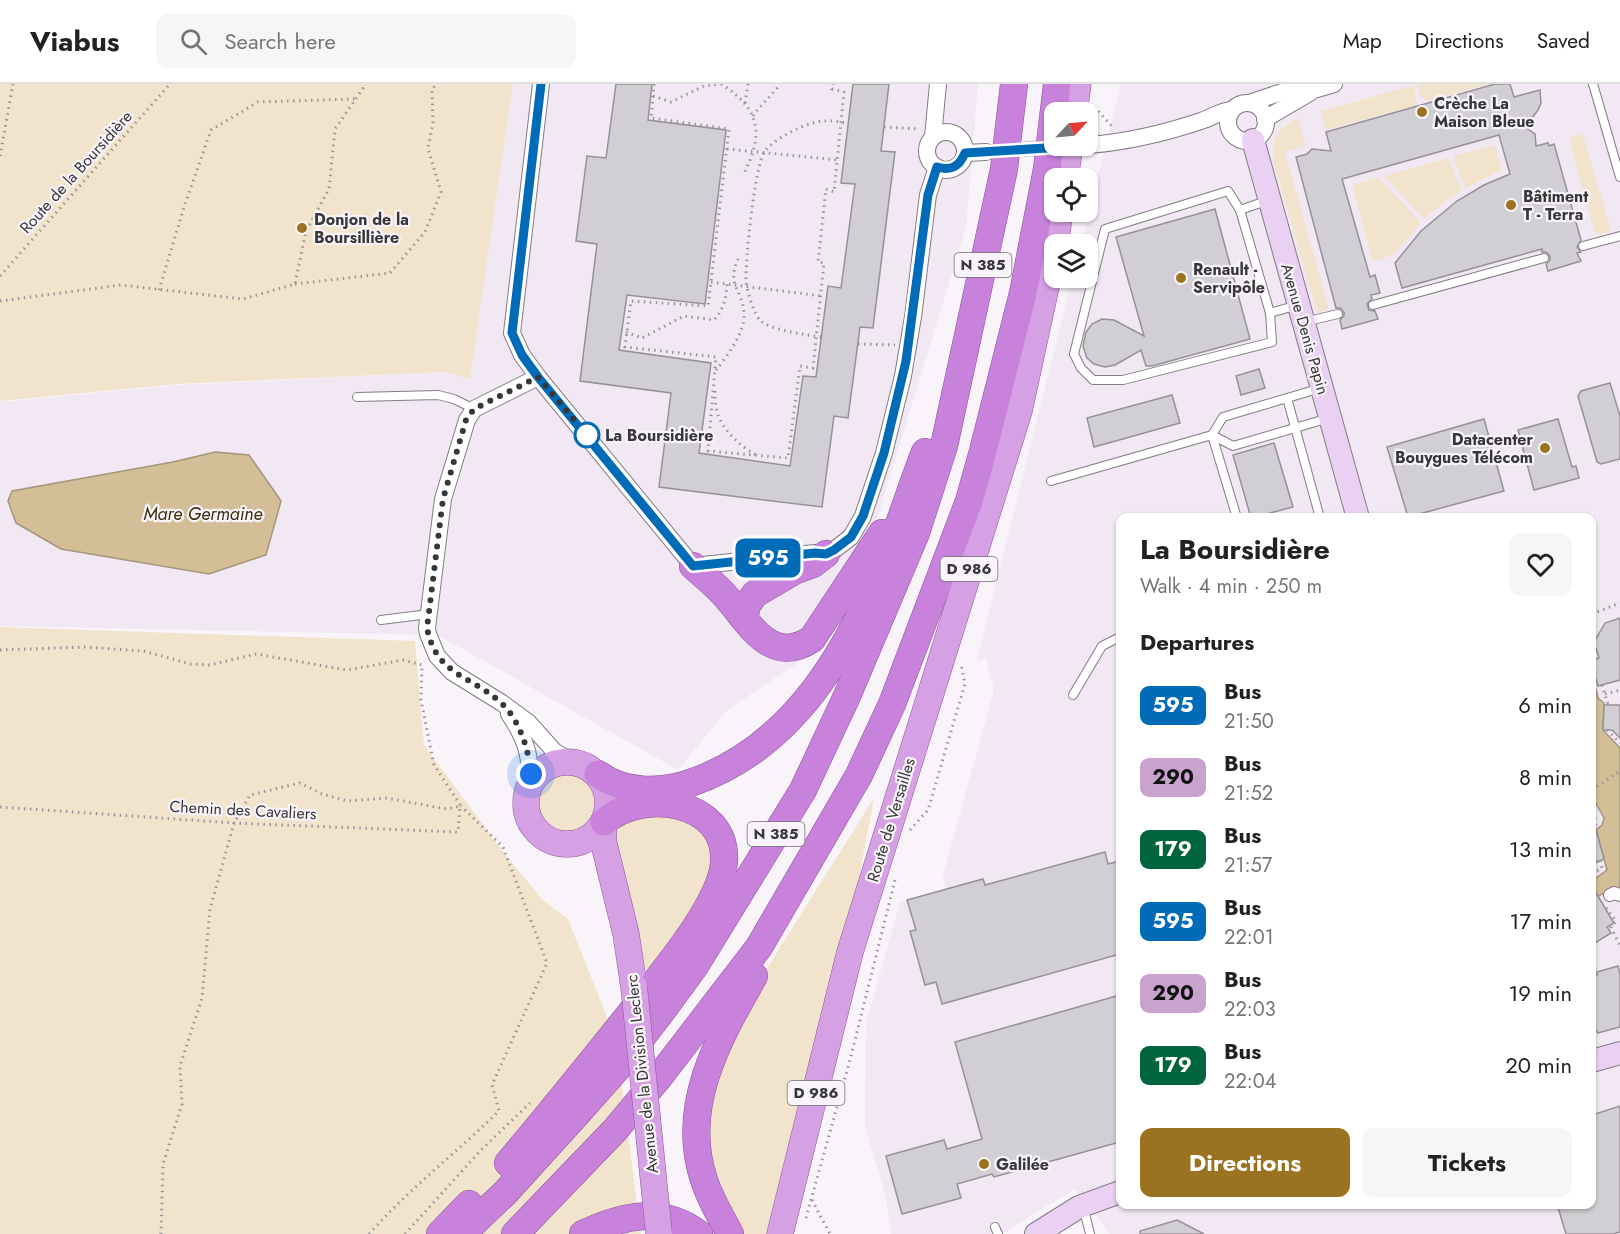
<!DOCTYPE html>
<meta charset="utf-8">
<style>
:root{--surface:#fff;--page:#f6f6f6;--text:#222;--muted:#767676;--line:#e0e0e0;--accent:#9b7320}
body{margin:0;font-family:Jost,sans-serif;background:var(--page);color:var(--text);height:100vh;display:flex;flex-direction:column;font-size:22px;white-space:nowrap}
*{box-sizing:border-box;margin:0}
p{font-size:20px;color:var(--muted)}
.icon{flex:none;width:33px;height:33px;fill:none;stroke:currentColor;stroke-width:2;stroke-linecap:round;stroke-linejoin:round}
.map{position:relative;flex:1;overflow:hidden}
.sheet{position:absolute;left:1116px;top:429px;width:480px;height:696px;display:flex;flex-direction:column;background:var(--surface);border-radius:12px;box-shadow:0 2px 4px #0004}
.sheet>*{flex:none}
.badge{padding:0 12px;border-radius:9px;font-size:21px;line-height:39px}
.needle{width:39px;rotate:64deg}
.tools{position:absolute;left:1044px;top:18px;display:grid;gap:12px}
.tools a{display:grid;place-items:center;width:54px;height:54px;border-radius:12px;background:var(--surface);box-shadow:0 2px 4px #0004;font-size:30px}
.you{position:absolute;width:30px;height:30px;margin:-15px;border:4px solid #fff;border-radius:50%;background:#1a73e8;box-shadow:0 0 0 9px #1a73e833}
.map>.badge{position:absolute;translate:-50% -50%;box-shadow:0 0 0 3px #fff}
h2{padding:0 24px;font-size:22px;line-height:54px}
.round{display:grid;place-items:center;flex:none;width:63px;height:63px;border-radius:12px;background:var(--page)}
.head{display:flex;align-items:center;justify-content:space-between;height:102px;padding:0 24px}
h1{font-size:28px;font-weight:700;line-height:45px}
.button{display:flex;gap:12px;margin-top:auto;padding:12px 24px}
.button a{flex:1;height:69px;border-radius:12px;background:var(--accent);color:#fff;font-size:24px;font-weight:700;line-height:69px;text-align:center}
.button a+a{background:var(--page);color:var(--text)}
ul{padding:0;list-style:none}
li{display:flex;align-items:center;gap:18px;height:72px;padding:0 24px}
li div{flex:1}
li b{display:block;font-size:22px}
li em{font-style:normal}
li .badge{min-width:66px;font-weight:700;text-align:center}
header{display:flex;align-items:center;gap:36px;box-sizing:border-box;height:84px;padding:0 30px;background:var(--surface);border-bottom:2px solid var(--line)}
header strong{font-size:28px}
nav{display:flex;gap:33px;margin-inline-start:auto;font-size:21px}
.search{width:420px;height:54px;background:var(--page);display:flex;align-items:center;gap:15px;box-sizing:border-box;padding:0 21px;border-radius:12px;color:var(--muted);font-size:22px}
.map>svg:first-child{display:block}
.built{fill:#f1e8f4;fill-rule:evenodd}
.green{fill:#f2e4cc}
.water{fill:#d3be98;stroke:#a4957b;stroke-width:1.5}
.building{fill:#d2cfd4;stroke:#959196;stroke-width:1.5}
.lines{fill:none;stroke-linecap:round;stroke-linejoin:round}
.minor-tunnel{stroke:#d1ced2;stroke-width:16;stroke-dasharray:16 8;stroke-linecap:butt}
.service-casing{stroke:#817d82;stroke-width:10}
.pedestrian-casing{stroke:#817d82;stroke-width:14}
.minor-casing{stroke:#817d82;stroke-width:18}
.secondary-casing{stroke:#817d82;stroke-width:24}
.primary-casing{stroke:#8c539c;stroke-width:27}
.trunk-casing{stroke:#8c539c;stroke-width:28}
.path{stroke:#979498;stroke-width:3;stroke-dasharray:1.5 4.5;stroke-linecap:butt}
.service{stroke:#fff;stroke-width:8}
.pedestrian{stroke:#fff;stroke-width:12}
.minor{stroke:#fff;stroke-width:16}
.secondary{stroke:#ead0f2;stroke-width:22}
.primary{stroke:#d6a1e4;stroke-width:26}
.trunk{stroke:#c882db;stroke-width:27}
.primary-bridge-casing{stroke:#8c539c;stroke-width:27;stroke-linecap:butt}
.primary-bridge{stroke:#d6a1e4;stroke-width:26}
.line-casing{stroke:#fff;stroke-width:14}
.line{stroke:#006cb8;stroke-width:9}
.walk{stroke:#373638;stroke-width:6;stroke-dasharray:0 10.8}
.poi-dot{fill:#9b7320;stroke:#f8f4f9;stroke-width:2}
.stop-dot{fill:#fff;stroke:#006cb8;stroke-width:3}
.labels{text-anchor:middle;dominant-baseline:central;stroke-width:4.5;stroke-linejoin:round;paint-order:stroke}
.shield{fill:#f8f4f9;stroke:#716f72;stroke-width:1.5}
.shield-label{font-size:15px;font-weight:bold;fill:#373638}
.poi-label{font-size:16px;font-weight:bold;fill:#373638;stroke:#f8f4f9;text-anchor:start}
.street-label{font-size:16px;fill:#373638;stroke:#f8f4f9}
.stop-label{font-size:16px;font-weight:bold;fill:#373638;stroke:#f8f4f9;text-anchor:start}
.water-label{font-size:18px;font-style:italic;fill:#3d2d0d;stroke:#f8f4f9}
</style>
<header>
<strong>Viabus</strong>
<div class="search"><svg class="icon" aria-label="search" viewBox="0 0 24 24"><circle cx="10" cy="10" r="6"/><path d="M15 15l6 6"/></svg>Search here</div>
<nav><a>Map</a><a>Directions</a><a>Saved</a></nav>
</header>
<div class="map">
<svg width="1620" height="1150" viewBox="0 0 1620 1150">
<rect width="100%" height="100%" fill="#f8f4f9"/>
<g class="built">
<polygon points="513,0 978,0 966,143 868,465 824,561 726,627 678,686 438,551 0,542 0,318 178,301 446,288 470,295"/>
<path d="M1121 0H1620V1150H1110L1075 1105 1002 1150H891L885 1109 865 1043 866 939 900 818 946 805 943 791 994 606 986 574 977 576 1072 194H1088V160H1081ZM1120 434H1592V1120H1120Z"/>
</g>
<g class="green">
<polygon points="0,0 513,0 470,295 446,288 178,300 0,317"/>
<polygon points="1417,0 1490,0 1426,17 1420,11"/>
<polygon points="1414,1 1417,21 1326,46 1321,27"/>
<path d="M1298 34 1306 61 1285 68 1329 225 1317 229 1274 81C1271 57 1275 45 1298 34Z"/>
<polygon points="1583,50 1611,147 1600,151 1594,147 1569,54"/>
<polygon points="1495,61 1502,86 1465,104 1453,72"/>
<polygon points="1448,74 1462,107 1442,120 1424,135 1384,92"/>
<polygon points="1378,93 1421,139 1393,171 1373,178 1352,101"/>
<polygon points="0,543 415,557 424,661 504,769 542,815 568,835 616,956 641,1150 0,1150"/>
<circle cx="566" cy="719" r="30"/>
<polygon points="874,714 858,799 768,1150 742,1150 714,1084 707,1038 710,1008 759,897"/>
<polygon points="633,731 671,733 686,737 698,744 707,756 711,767 708,800 655,883 640,885 612,746"/>
</g>
<g class="water">
<polygon points="215,368 249,371 281,417 266,471 209,490 61,465 16,439 8,417 12,407 173,378"/>
<path d="M1592 589 1598 614 1604 619 1603 646 1620 664V807C1608 805 1601 810 1592 817V797L1607 786 1596 746 1602 741 1604 734 1592 712Z"/>
</g>
<g class="building">
<polygon points="616,0 652,0 648,36 726,46 705,220 627,211 619,266 711,279 699,369 790,382 803,292 816,293 828,202 841,204 855,100 841,99 853,0 889,0 881,67 895,68 873,244 860,243 848,334 834,332 822,423 659,403 671,309 580,297 597,160 576,157 587,72 606,74"/>
<polygon points="1495,0 1510,0 1514,13 1540,6 1541,19 1538,26 1525,43 1535,50 1536,62 1548,59 1549,62 1554,60 1581,156 1577,163 1581,168 1577,169 1581,177 1548,187 1546,180 1550,176 1550,172 1546,168 1542,168 1542,165 1402,204 1395,179 1421,147 1457,117 1484,101 1510,90 1499,51 1342,95 1370,193 1375,191 1380,209 1371,211 1372,215 1367,220 1369,226 1375,227 1378,235 1342,245 1340,236 1344,232 1344,228 1340,224 1336,224 1296,73 1307,70 1312,65 1331,67 1326,48"/>
<polygon points="1215,125 1250,255 1152,282 1146,282 1141,266 1115,281 1105,283 1094,280 1087,274 1083,262 1086,248 1092,240 1102,235 1114,236 1144,252 1116,153"/>
<polygon points="1259,285 1265,304 1241,311 1236,292"/>
<polygon points="1610,299 1620,332 1620,375 1601,380 1597,378 1578,312 1581,307"/>
<polygon points="1172,311 1180,339 1094,363 1087,334"/>
<polygon points="1484,335 1504,407 1408,433 1387,363"/>
<polygon points="1558,335 1572,383 1576,382 1579,394 1534,406 1518,346"/>
<polygon points="1274,359 1293,423 1251,434 1233,371"/>
<polygon points="1620,534 1620,596 1598,602 1592,582 1592,577 1599,574 1594,558 1605,539"/>
<polygon points="1604,621 1620,621 1620,654 1612,646 1603,646"/>
<polygon points="1595,742 1604,775 1592,780 1592,743"/>
<polygon points="1105,768 1108,780 1120,777 1120,870 942,920 936,898 925,901 910,847 916,846 907,816 983,795 985,801"/>
<polygon points="1592,802 1614,839 1607,843 1611,849 1592,861"/>
<polygon points="1618,882 1620,890 1620,943 1598,949 1596,947 1592,949 1592,892 1597,891 1597,888"/>
<polygon points="1120,911 1120,1058 994,1093 992,1090 957,1100 961,1114 902,1130 886,1072 944,1056 947,1065 982,1055 955,958"/>
<polygon points="1620,1022 1620,1148 1614,1150 1566,1150 1557,1120 1592,1120 1592,1031"/>
<polygon points="1177,1136 1204,1150 1140,1150 1140,1147"/>
</g>
<g class="lines">
<polyline class="minor-tunnel" points="999,67 1057,63"/>
<g class="service-casing">
<g id="service">
<polyline points="1593,0 1620,93"/>
<polyline points="1269,116 1240,126 1228,107 1105,145 1074,270 1081,284 1093,296 1123,296 1272,258 1270,229 1298,221"/>
<polyline points="1240,126 1270,229"/>
<polyline points="1583,162 1620,152"/>
<polyline points="1373,221 1544,174"/>
<polyline points="1304,238 1338,230"/>
<polyline points="1321,304 1223,333 1212,351 1233,362 1329,334"/>
<polyline points="357,313 438,311 454,315 474,325"/>
<polyline points="1287,314 1320,434"/>
<polyline points="1051,397 1212,351 1237,434"/>
<polyline points="381,536 429,530"/>
<polyline points="1073,611 1102,562 1120,553"/>
<polyline points="1083,1122 1090,1150"/>
<polyline points="995,1143 998,1150"/>
</g>
</g>
<g class="pedestrian-casing">
<polyline id="pedestrian" points="1610,811 1614,809 1620,811"/>
</g>
<g class="minor-casing">
<g id="minor">
<polyline points="541,0 512,249 522,271 538,293 693,482 815,469 826,470 834,466 851,453 863,432 884,369 903,292 913,233 928,111 937,83"/>
<circle cx="1247" cy="38" r="19"/>
<polyline points="1249,19 1282,8 1317,5 1334,0"/>
<polyline points="1265,35 1311,8"/>
<circle cx="946" cy="67" r="19"/>
<polyline points="933,53 938,0"/>
<path d="M1089 61C1127 58 1165 49 1201 37 1213 33 1220 27 1232 26"/>
<polyline points="965,69 986,68"/>
<polyline points="538,293 474,325 467,336 443,415 427,544 428,550 437,572 452,588 502,619 529,639 555,668 571,677"/>
<path d="M509 630C528 658 533 677 527 710"/>
</g>
</g>
<g class="secondary-casing">
<g id="secondary">
<polyline points="1253,56 1358,434"/>
<polyline points="1592,977 1620,969"/>
<polyline points="1036,1150 1079,1123 1120,1108"/>
</g>
</g>
<g class="primary-casing">
<g id="primary">
<polyline points="1074,28 1078,0"/>
<polyline points="1065,94 1070,62"/>
<polyline points="1055,160 1060,128"/>
<circle cx="567" cy="719" r="41"/>
<polyline points="604,738 603,756 626,850 634,903"/>
<polyline points="780,1150 850,868 1019,327 1054,166"/>
</g>
</g>
<g class="trunk-casing">
<g id="trunk">
<path d="M693 482C704 492 717 502 727 514 750 540 771 582 812 555L882 449"/>
<polyline points="744,535 747,521 755,510 796,486 813,480 826,470"/>
<path d="M598 690C625 710 663 709 693 698 796 662 851 562 889 466 902 434 912 401 925 368"/>
<path d="M508 1079C549 1031 589 981 629 931 656 896 722 821 724 778 728 716 641 704 604 738"/>
<polyline points="440,1150 469,1120"/>
<polyline points="462,1150 505,1109 575,1032 623,978 665,923 695,882 803,706 847,612 916,449 944,362 1004,85 1014,0"/>
<polyline points="515,1150 615,1046 660,992 759,863 859,691 892,620 969,417 983,367 1023,209 1047,85 1057,0"/>
<path d="M583 1150C621 1132 662 1121 699 1150"/>
<path d="M730 1150C721 1133 710 1115 704 1096 679 1022 719 954 754 892"/>
</g>
</g>
<g class="path">
<polyline points="654,0 651,34 729,45 708,222 631,217 625,263 716,273 708,367 788,374 800,282 813,284 824,179 818,178 826,105 834,108 844,8 832,5 833,0"/>
<path d="M721 0C761 25 764 51 743 91"/>
<polyline points="653,12 671,18 704,2 720,0"/>
<polyline points="745,19 748,0"/>
<polyline points="1094,23 1112,42"/>
<path d="M753 32C761 20 772 12 780 0"/>
<polyline points="884,43 920,45"/>
<polyline points="727,65 838,76"/>
<polyline points="0,72 13,0"/>
<polyline points="0,192 170,0"/>
<polyline points="711,198 821,212"/>
<polyline points="295,200 390,189 425,148 441,108 428,65 433,38 432,6 436,0"/>
<polyline points="159,206 184,123 211,46 258,18 355,15"/>
<polyline points="0,217 121,201 243,215 295,200 306,147 329,105 335,45 366,0"/>
<path d="M626 248 642 254 684 232 714 236C724 225 726 214 727 200"/>
<path d="M821 253C807 251 769 246 760 236 754 231 747 206 746 198 745 179 755 78 765 67 775 54 808 37 825 37 832 36 841 38 848 40"/>
<polyline points="858,260 895,261"/>
<path d="M716 286C727 272 745 249 744 230 743 205 726 202 738 175"/>
<path d="M715 307C715 314 715 321 717 327 721 345 740 362 756 371"/>
<polyline points="1592,530 1620,519"/>
<polyline points="0,566 84,563 143,567 191,580 210,581 256,570 347,586 403,576 422,581 421,616 434,681 461,722 447,725 386,714 348,717 322,710 300,699 250,711 234,739 210,825 202,914 180,982 182,1020 163,1080 161,1150"/>
<polyline points="1592,573 1592,576"/>
<polyline points="1602,601 1608,620"/>
<polyline points="1605,610 1620,606"/>
<polyline points="1607,646 1620,659"/>
<polyline points="1592,706 1620,687"/>
<polyline points="0,723 234,739 458,748 460,723"/>
<polyline points="1592,729 1596,736 1595,750"/>
<polyline points="910,746 928,726 965,600 961,580"/>
<polyline points="1592,790 1602,784 1600,776"/>
<polyline points="1606,824 1616,837 1611,843 1620,862"/>
<polyline points="812,1116 830,1150"/>
<polyline points="806,1134 850,976 896,792"/>
<path d="M369 1150C409 1105 456 1069 499 1027L492 1001 547 879 503 763 461 722"/>
<polyline points="405,1150 481,1066 530,1019"/>
</g>
<use href="#service" class="service"/>
<use href="#pedestrian" class="pedestrian"/>
<use href="#minor" class="minor"/>
<use href="#secondary" class="secondary"/>
<use href="#primary" class="primary"/>
<use href="#trunk" class="trunk"/>
<g class="primary-bridge-casing">
<polyline id="primary-bridge" points="634,903 659,1150"/>
</g>
<use href="#primary-bridge" class="primary-bridge"/>
</g>
<g class="lines">
<g class="line-casing">
<path id="line" d="M541 0 512 249 522 271 538 293 693 482 815 469 826 470 834 466 851 453 863 432 884 369 906 277 928 111 937 83C951 87 959 83 965 69L1079 62"/>
</g>
<use href="#line" class="line"/>
<path class="walk" d="M531 690C529 666 519 634 500 618 470 591 436 591 427 544L443 415 466 336 474 325 538 293 587 351"/>
</g>
<g class="poi-dot">
<circle cx="1422" cy="28" r="6"/>
<circle cx="1511" cy="121" r="6"/>
<circle cx="302" cy="144" r="6"/>
<circle cx="1181" cy="194" r="6"/>
<circle cx="1545" cy="364" r="6"/>
<circle cx="984" cy="1080" r="6"/>
</g>
<circle class="stop-dot" cx="587" cy="351" r="12"/>
<g class="labels">
<g class="shield">
<rect x="954.5" y="169" width="57" height="24" rx="4.5"/>
<rect x="940.5" y="473" width="57" height="24" rx="4.5"/>
<rect x="747.5" y="738" width="57" height="24" rx="4.5"/>
<rect x="787.5" y="997" width="57" height="24" rx="4.5"/>
</g>
<g class="shield-label">
<text x="983" y="181">N 385</text>
<text x="969" y="485">D 986</text>
<text x="776" y="750">N 385</text>
<text x="816" y="1009">D 986</text>
</g>
<g class="poi-label">
<text x="1434" y="19">Crèche La<tspan x="1434" dy="18">Maison Bleue</tspan></text>
<text x="1523" y="112">Bâtiment<tspan x="1523" dy="18">T - Terra</tspan></text>
<text x="314" y="135">Donjon de la<tspan x="314" dy="18">Boursillière</tspan></text>
<text x="1193" y="185">Renault -<tspan x="1193" dy="18">Servipôle</tspan></text>
<text x="1533" y="355" text-anchor="end">Datacenter<tspan x="1533" dy="18">Bouygues Télécom</tspan></text>
<text x="996" y="1080">Galilée</text>
</g>
<g class="street-label">
<text transform="translate(76 88) rotate(-48)">Route de la Boursidière</text>
<text transform="translate(1305 245) rotate(74)">Avenue Denis Papin</text>
<text transform="translate(243 726) rotate(3)">Chemin des Cavaliers</text>
<text transform="translate(891 736) rotate(-73)">Route de Versailles</text>
<text transform="translate(642 990) rotate(-96)">Avenue de la Division Leclerc</text>
</g>
<g class="stop-label">
<text x="605" y="351">La Boursidière</text>
</g>
<g class="water-label">
<text x="203" y="430">Mare Germaine</text>
</g>
</g>
</svg>
<div class="tools">
<a><svg class="needle" viewBox="-14 -14 28 28"><path d="M0-13l5 13h-10z" fill="#e53935"/><path d="M0 13l5-13h-10z" fill="#767676"/></svg></a>
<a><svg class="icon" aria-label="locate" viewBox="0 0 24 24"><circle cx="12" cy="12" r="6"/><path d="M12 2v4M12 18v4M2 12h4M18 12h4"/></svg></a>
<a><svg class="icon" aria-label="layers" viewBox="0 0 24 24"><path d="M12 4l9 5-9 5-9-5zM3 14l9 5 9-5"/></svg></a>
</div>
<div class="you" style="left:531px;top:690px"></div>
<b class="badge" style="left:768px;top:474px;background:#006cb8;color:#fff">595</b>
<section class="sheet">
<div class="head"><div><h1>La Boursidière</h1><p>Walk · 4 min · 250 m</p></div><a class="round"><svg class="icon" aria-label="heart" viewBox="0 0 24 24"><path d="M12 20l-8-8c-3-5 5-10 8-4 3-6 11-1 8 4z"/></svg></a></div>
<h2>Departures</h2>
<ul>
<li><span class="badge" style="background:#006cb8;color:#fff">595</span><div><b>Bus</b><p>21:50</p></div><em>6 min</em></li>
<li><span class="badge" style="background:#c9a3cd;color:#111">290</span><div><b>Bus</b><p>21:52</p></div><em>8 min</em></li>
<li><span class="badge" style="background:#00643c;color:#fff">179</span><div><b>Bus</b><p>21:57</p></div><em>13 min</em></li>
<li><span class="badge" style="background:#006cb8;color:#fff">595</span><div><b>Bus</b><p>22:01</p></div><em>17 min</em></li>
<li><span class="badge" style="background:#c9a3cd;color:#111">290</span><div><b>Bus</b><p>22:03</p></div><em>19 min</em></li>
<li><span class="badge" style="background:#00643c;color:#fff">179</span><div><b>Bus</b><p>22:04</p></div><em>20 min</em></li>
</ul>
<div class="button"><a>Directions</a><a>Tickets</a></div>
</section>
</div>
